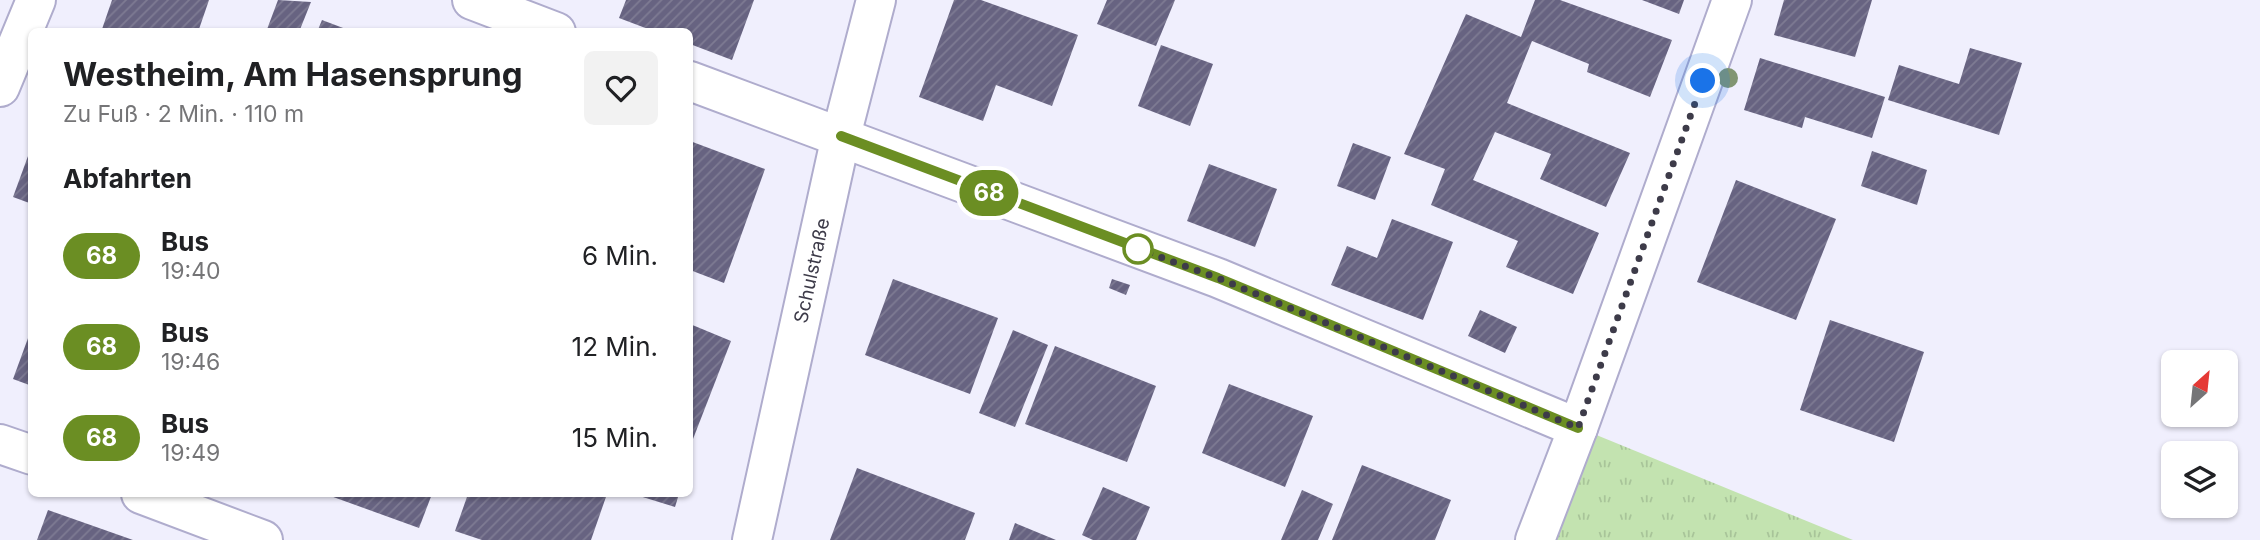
<!DOCTYPE html>
<html lang="de">
<meta charset="utf-8">
<style>
:root{--surface:#fff;--page:#f2f2f2;--text:#202124;--muted:#757577}
body{margin:0;font-family:Inter,sans-serif;background:var(--page);color:var(--text);height:100vh;display:flex;flex-direction:column;font-size:26px;white-space:nowrap}
*{box-sizing:border-box;margin:0}
p{font-size:23px;color:var(--muted)}
.icon{flex:none;width:38px;height:38px;fill:none;stroke:currentColor;stroke-width:2;stroke-linecap:round;stroke-linejoin:round}
.map{position:relative;flex:1;overflow:hidden}
.sheet{position:absolute;left:28px;top:28px;width:665px;height:469px;display:flex;flex-direction:column;background:var(--surface);border-radius:10px;box-shadow:0 2px 5px #0004}
.sheet>*{flex:none}
.badge{padding:0 14px;border-radius:23px;font-size:24px;line-height:46px}
.needle{width:46px;rotate:27deg}
.controls{position:absolute;left:2161px;top:350px;display:grid;gap:14px}
.controls a{display:grid;place-items:center;width:77px;height:77px;border-radius:10px;background:var(--surface);box-shadow:0 2px 5px #0004;font-size:35px}
.you{position:absolute;width:35px;height:35px;margin:-18px;border:5px solid #fff;border-radius:50%;background:#1a73e8;box-shadow:0 0 0 10px #1a73e833}
.map>.badge{position:absolute;translate:-50% -50%;box-shadow:0 0 0 4px #fff}
h2{padding:0 35px;font-size:26px;line-height:63px}
.round{display:grid;place-items:center;flex:none;width:74px;height:74px;border-radius:10px;background:var(--page)}
.overview{display:flex;align-items:center;justify-content:space-between;height:119px;padding:0 35px}
h1{font-size:33px;font-weight:700;line-height:52px}
ul{padding:0;list-style:none}
li{display:flex;align-items:center;gap:21px;height:91px;padding:0 35px}
li div{flex:1}
li b{display:block;font-size:26px}
li em{font-style:normal}
li .badge{min-width:77px;font-weight:700;text-align:center}
.map>svg:first-child{display:block}
.grass{fill:url(#grass-tufts)}
.building{fill:url(#building-hatch)}
.lines{fill:none;stroke-linecap:round;stroke-linejoin:round}
.minor-casing{stroke:#afaccd;stroke-width:42}
.secondary-casing{stroke:#afaccd;stroke-width:42}
.minor{stroke:#fff;stroke-width:38}
.secondary{stroke:#fff;stroke-width:38}
.tree{fill:#819572}
.line-casing{stroke:#fff;stroke-width:16}
.line{stroke:#6b8e23;stroke-width:10}
.walk{stroke:#3d3b49;stroke-width:7;stroke-dasharray:0 12.6}
.stop-dot{fill:#fff;stroke:#6b8e23;stroke-width:3.5}
.labels{text-anchor:middle;dominant-baseline:central;stroke-width:7;stroke-linejoin:round;paint-order:stroke}
.street-label{font-size:19px;fill:#3d3b49;stroke:#f0effd}
</style>
<div class="map">
<svg width="2260" height="540" viewBox="0 0 2260 540">
<defs>
<pattern id="grass-tufts" width="24" height="20" patternUnits="userSpaceOnUse" patternTransform="scale(1.75)"><rect width="24" height="20" fill="#c3e3b0"/><path d="M3 7l-1-3M5 7V3M7 7l1-3M15 17l-1-3M17 17v-4M19 17l1-3" fill="none" stroke="#a8c499"/></pattern>
<pattern id="building-hatch" width="6" height="6" patternUnits="userSpaceOnUse" patternTransform="scale(1.75)"><rect width="6" height="6" fill="#676381"/><path d="M-1 1l2-2M0 6l6-6M5 7l2-2" fill="none" stroke="#7e7b93"/></pattern>
</defs>
<rect width="100%" height="100%" fill="#f0effd"/>
<polygon class="grass" points="1594,434 1853,540 1555,540"/>
<g class="building">
<polygon points="112,0 209,0 198,32 101,32"/>
<polygon points="278,0 311,2 299,32 266,32"/>
<polygon points="626,0 754,0 732,60 690,44 690,32 656,32 619,18"/>
<polygon points="954,0 981,0 1078,35 1052,106 996,85 983,121 919,97"/>
<polygon points="1107,0 1175,0 1156,46 1097,24"/>
<polygon points="1535,0 1560,0 1672,40 1650,97 1587,72 1589,64 1532,41 1507,103 1630,153 1606,207 1540,179 1551,154 1495,132 1473,180 1599,233 1573,294 1506,267 1518,241 1431,205 1445,169 1404,154 1466,14 1521,37"/>
<polygon points="1642,0 1684,0 1679,14"/>
<polygon points="1784,0 1872,0 1855,57 1774,35"/>
<polygon points="322,20 351,31 351,32 317,32"/>
<polygon points="1161,45 1213,64 1190,126 1138,106"/>
<polygon points="1970,48 2022,63 1999,135 1888,100 1899,65 1959,84"/>
<polygon points="1760,58 1885,97 1872,138 1805,117 1802,128 1744,110"/>
<polygon points="690,141 765,169 724,283 690,270"/>
<polygon points="1353,143 1391,157 1375,200 1337,186"/>
<polygon points="31,148 32,148 32,204 13,197"/>
<polygon points="1872,151 1927,170 1917,205 1861,186"/>
<polygon points="1209,164 1277,189 1255,247 1187,221"/>
<polygon points="1736,180 1836,219 1796,320 1697,282"/>
<polygon points="1392,219 1453,242 1423,320 1331,285 1347,246 1377,258"/>
<polygon points="893,279 998,318 970,394 865,355"/>
<polygon points="1112,279 1130,285 1126,295 1109,288"/>
<polygon points="1480,310 1517,327 1505,353 1468,336"/>
<polygon points="1830,320 1924,352 1894,442 1800,410"/>
<polygon points="690,324 731,341 693,439 690,438"/>
<polygon points="31,330 32,330 32,386 13,379"/>
<polygon points="1013,330 1048,345 1015,427 979,413"/>
<polygon points="1055,346 1156,386 1127,462 1025,424"/>
<polygon points="1229,384 1313,416 1285,487 1202,453"/>
<polygon points="1362,465 1451,500 1435,540 1332,540"/>
<polygon points="857,468 975,513 965,540 830,540"/>
<polygon points="1103,487 1150,507 1136,540 1093,540 1082,535"/>
<polygon points="1302,490 1333,504 1318,540 1281,540"/>
<polygon points="325,494 432,494 419,528"/>
<polygon points="468,494 607,494 591,540 482,540 455,531"/>
<polygon points="633,494 679,494 675,507"/>
<polygon points="48,510 133,540 37,540"/>
<polygon points="1015,523 1056,540 1009,540"/>
</g>
<g class="lines">
<g class="minor-casing">
<g id="minor">
<polyline points="472,0 556,32"/>
<polyline points="690,81 1218,278 1578,428"/>
<polyline points="0,87 36,0"/>
<polyline points="0,444 32,455"/>
<polyline points="141,494 263,540"/>
<path id="s1" d="M752 540 841 136 876 0"/>
</g>
</g>
<g class="secondary-casing">
<polyline id="secondary" points="1535,540 1578,428 1732,0"/>
</g>
<use href="#minor" class="minor"/>
<use href="#secondary" class="secondary"/>
</g>
<circle class="tree" cx="1728" cy="78" r="10"/>
<g class="lines">
<g class="line-casing">
<polyline id="line" points="841,136 1218,278 1578,428"/>
</g>
<use href="#line" class="line"/>
<polyline class="walk" points="1138,249 1218,278 1578,428 1703,81"/>
</g>
<circle class="stop-dot" cx="1138" cy="249" r="14"/>
<g class="labels">
<g class="street-label">
<text stroke="none"><textPath href="#s1" startOffset="276">Schulstraße</textPath></text>
</g>
</g>
</svg>
<div class="controls">
<a><svg class="needle" viewBox="-14 -14 28 28"><path d="M0-13l5 13h-10z" fill="#e53935"/><path d="M0 13l5-13h-10z" fill="#757577"/></svg></a>
<a><svg class="icon" aria-label="layers" viewBox="0 0 24 24"><path d="M12 4l9 5-9 5-9-5zM3 14l9 5 9-5"/></svg></a>
</div>
<div class="you" style="left:1703px;top:81px"></div>
<b class="badge" style="left:989px;top:193px;background:#6b8e23;color:#fff">68</b>
<section class="sheet">
<div class="overview"><div><h1>Westheim, Am Hasensprung</h1><p>Zu Fuß · 2 Min. · 110 m</p></div><a class="round"><svg class="icon" aria-label="heart" viewBox="0 0 24 24"><path d="M12 20l-8-8c-3-5 5-10 8-4 3-6 11-1 8 4z"/></svg></a></div>
<h2>Abfahrten</h2>
<ul>
<li><span class="badge" style="background:#6b8e23;color:#fff">68</span><div><b>Bus</b><p>19:40</p></div><em>6 Min.</em></li>
<li><span class="badge" style="background:#6b8e23;color:#fff">68</span><div><b>Bus</b><p>19:46</p></div><em>12 Min.</em></li>
<li><span class="badge" style="background:#6b8e23;color:#fff">68</span><div><b>Bus</b><p>19:49</p></div><em>15 Min.</em></li>
</ul>
</section>
</div>
